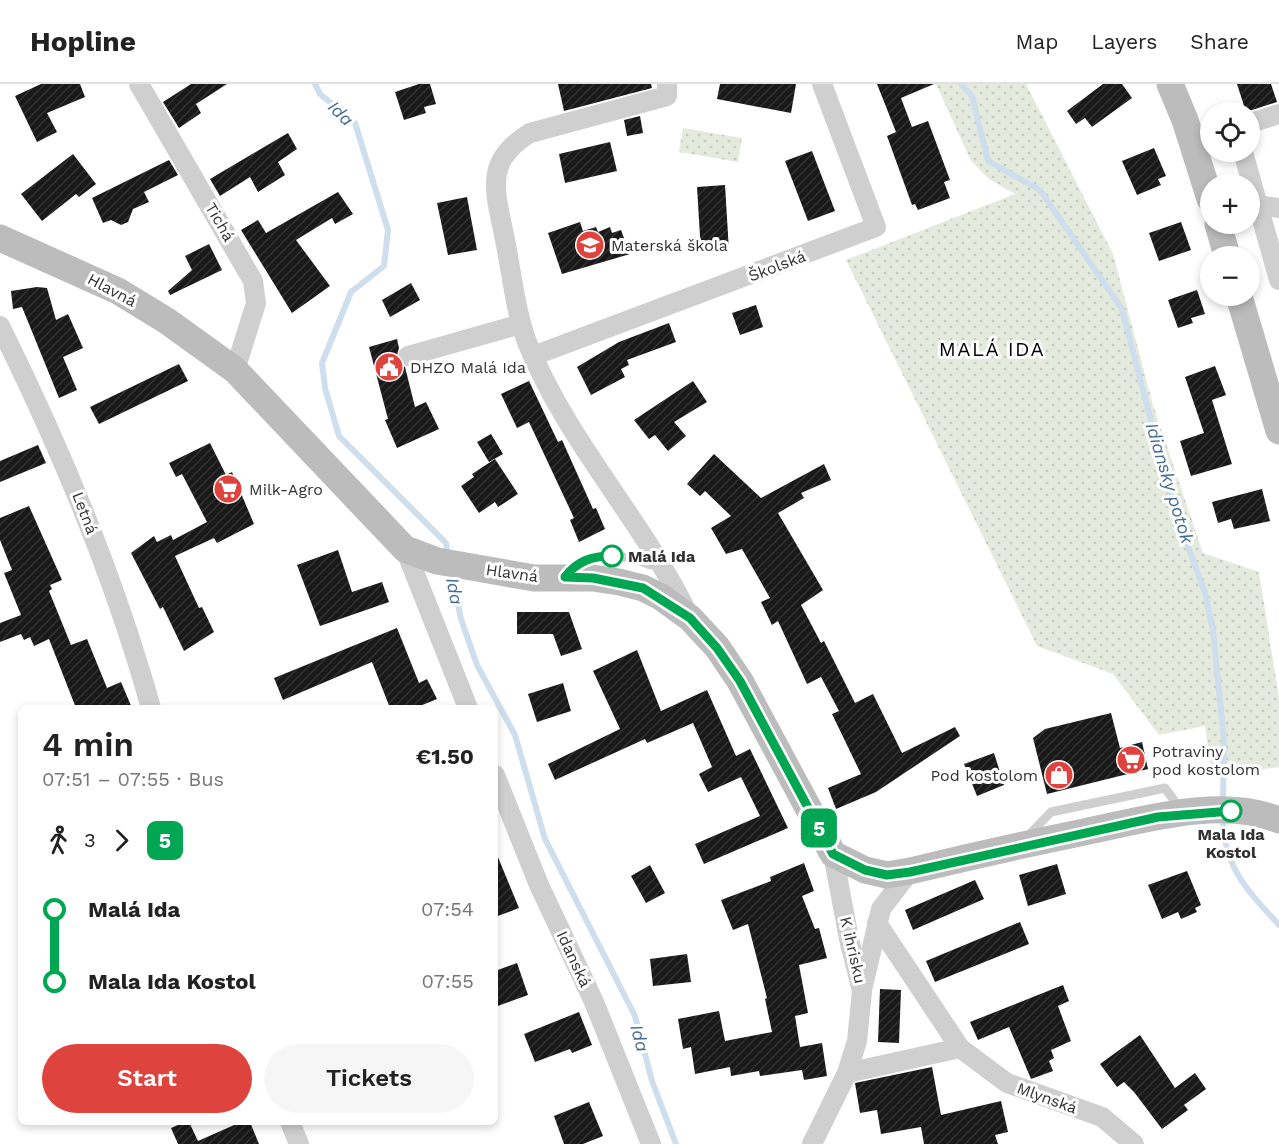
<!DOCTYPE html>
<meta charset="utf-8">
<style>
:root{--surface:#fff;--page:#f6f6f6;--text:#222;--muted:#767676;--line:#e0e0e0;--accent:#df433e}
body{margin:0;font-family:"Work Sans",sans-serif;background:var(--page);color:var(--text);height:100vh;display:flex;flex-direction:column;font-size:22px;white-space:nowrap}
*{box-sizing:border-box;margin:0}
p{font-size:20px;color:var(--muted)}
.icon{flex:none;width:33px;height:33px;fill:none;stroke:currentColor;stroke-width:2;stroke-linecap:round;stroke-linejoin:round}
.map{position:relative;flex:1;overflow:hidden}
.drawer{position:absolute;left:18px;top:621px;width:480px;height:420px;display:flex;flex-direction:column;background:var(--surface);border-radius:9px;box-shadow:0 3px 9px #0003}
.drawer>*{flex:none}
.badge{padding:0 12px;border-radius:9px;font-size:21px;line-height:39px}
.buttons{position:absolute;left:1200px;top:18px;display:grid;gap:12px}
.buttons a{display:grid;place-items:center;width:60px;height:60px;border-radius:50%;background:var(--surface);box-shadow:0 3px 9px #0003;font-size:30px}
.map>.badge{position:absolute;translate:-50% -50%;box-shadow:0 0 0 3px #fff}
.legs{display:flex;align-items:center;gap:9px;height:66px;padding:0 24px;font-size:20px}
.legs p{margin-inline-start:auto}
.summary{display:flex;align-items:center;justify-content:space-between;height:102px;padding:0 24px}
h1{font-size:33px;font-weight:600;line-height:45px}
.primary-button{display:flex;gap:12px;margin-top:auto;padding:12px 24px}
.primary-button a{flex:1;height:69px;border-radius:36px;background:var(--accent);color:#fff;font-size:24px;font-weight:600;line-height:69px;text-align:center}
.primary-button a+a{background:var(--page);color:var(--text)}
ul{padding:0 24px;list-style:none}
li{display:flex;align-items:center;gap:21px;height:72px;font-size:22px}
li i{display:grid;place-items:center;width:9px;height:100%;margin:0 8px;background:currentColor}
li i::after{content:'';width:15px;height:15px;margin:-8px;border:4px solid;border-radius:50%;background:var(--surface)}
li p{margin-inline-start:auto}
li:first-child i{background:linear-gradient(#0000 50%,currentColor 0)}
li:last-child i{background:linear-gradient(currentColor 50%,#0000 0)}
header{display:flex;align-items:center;gap:36px;box-sizing:border-box;height:84px;padding:0 30px;background:var(--surface);border-bottom:2px solid var(--line)}
header strong{font-size:28px}
nav{display:flex;gap:33px;margin-inline-start:auto;font-size:21px}
.map>svg:first-child{display:block}
.green{fill:url(#green-dots)}
.lines{fill:none;stroke-linecap:round;stroke-linejoin:round}
.stream{stroke:#cfdeec;stroke-width:6}
.building{fill:url(#building-hatch)}
.lane{stroke:#cfcfcf;stroke-width:9}
.street{stroke:#cfcfcf;stroke-width:20}
.secondary{stroke:#bcbcbc;stroke-width:27}
.line-1-casing{stroke:#fff;stroke-width:14}
.line-1{stroke:#00a651;stroke-width:9}
.stop-1-dot{fill:#fff;stroke:#00a651;stroke-width:3}
.labels{text-anchor:middle;dominant-baseline:central;stroke-width:6;stroke-linejoin:round;paint-order:stroke}
.street-label{font-size:16px;fill:#323232;stroke:#fff}
.poi-label{font-size:16px;fill:#323232;stroke:#fff;text-anchor:start}
.stop-label{font-size:16px;font-weight:bold;fill:#323232;stroke:#fff;text-anchor:start}
.water-label{font-size:18px;font-style:italic;fill:#426a92;stroke:#fff}
.quarter-label{font-size:20px;letter-spacing:1.5px;fill:#000;stroke:#fff}
</style>
<header>
<strong>Hopline</strong>
<nav><a>Map</a><a>Layers</a><a>Share</a></nav>
</header>
<div class="map">
<svg width="1279" height="1060" viewBox="0 0 1279 1060">
<defs>
<pattern id="green-dots" width="8" height="8" patternUnits="userSpaceOnUse" patternTransform="scale(1.5)"><rect width="8" height="8" fill="#e4ebde"/><path d="M2 2h.1M6 6h.1" fill="none" stroke="#c4cabf" stroke-width="1.8" stroke-linecap="round"/></pattern>
<pattern id="building-hatch" width="6" height="6" patternUnits="userSpaceOnUse" patternTransform="scale(1.5)"><rect width="6" height="6" fill="#191919"/><path d="M-1 1l2-2M0 6l6-6M5 7l2-2" fill="none" stroke="#323232"/></pattern>
</defs>
<rect width="100%" height="100%" fill="#fff"/>
<g class="green">
<polygon points="936,0 1026,0 1113,170 1153,321 1203,469 1259,488 1279,614 1279,683 1212,692 1205,642 1159,651 1113,590 1037,562 846,176 1015,110 989,95 971,77"/>
<polygon points="683,44 742,54 738,78 679,68"/>
</g>
<g class="lines">
<g class="stream">
<polyline points="315,0 320,10 355,39 388,146 384,182 351,208 322,279 325,304 339,352 446,459 448,473"/>
<polyline points="961,0 972,12 988,77 1040,106 1122,225 1172,418 1205,509 1213,546 1224,656 1223,719"/>
<polyline points="451,486 461,535 477,581 515,651 545,755 635,932 652,997 676,1060"/>
<path d="M1223 732C1223 783 1247 806 1279 841"/>
</g>
</g>
<g class="building">
<polygon points="41,0 80,0 85,13 47,29 57,48 37,58 15,12"/>
<polygon points="191,0 227,0 196,20 201,29 179,44 163,18"/>
<polygon points="419,0 430,0 436,20 424,23 426,29 404,36 395,8"/>
<polygon points="558,0 651,0 652,4 564,27"/>
<polygon points="720,0 796,0 791,29 717,15"/>
<polygon points="877,0 934,0 901,14 912,43 928,37 950,96 944,98 950,114 918,126 915,120 912,121 887,52 896,48"/>
<polygon points="1103,0 1122,0 1132,14 1092,43 1085,34 1076,40 1067,27"/>
<polygon points="1237,0 1271,0 1277,18 1246,28"/>
<polygon points="640,32 643,49 627,52 624,36"/>
<polygon points="288,49 297,65 278,78 285,91 258,108 250,93 220,112 210,95"/>
<polygon points="610,58 617,87 565,99 559,70"/>
<polygon points="1154,64 1166,92 1158,95 1161,101 1137,111 1122,77"/>
<polygon points="812,67 835,127 808,137 785,77"/>
<polygon points="73,70 96,100 79,113 76,110 42,137 21,110"/>
<polygon points="169,76 178,91 144,108 149,118 133,125 128,138 121,141 111,136 103,139 92,114"/>
<polygon points="725,101 729,167 701,169 697,103"/>
<polygon points="338,108 353,130 335,140 332,134 296,156 330,202 292,229 241,146 258,136 266,149"/>
<polygon points="467,113 477,166 448,171 437,119"/>
<polygon points="580,138 583,147 596,143 598,148 610,143 612,149 621,146 630,170 562,190 548,149"/>
<polygon points="1181,138 1191,166 1159,177 1149,149"/>
<polygon points="209,160 222,186 170,211 168,207 192,186 185,172"/>
<polygon points="411,199 420,216 390,233 382,216"/>
<polygon points="37,203 47,204 56,236 68,230 83,264 63,273 77,306 59,314 22,223 13,225 11,207"/>
<polygon points="1197,206 1205,230 1191,234 1193,239 1178,244 1168,216"/>
<polygon points="756,221 763,243 740,251 732,229"/>
<polygon points="669,239 676,258 627,276 629,281 621,285 625,293 591,311 577,283 619,258"/>
<polygon points="397,255 399,264 396,275 405,283 415,323 426,318 439,345 397,364 385,336 388,335 369,263"/>
<polygon points="179,280 188,297 99,340 90,323"/>
<polygon points="1215,282 1226,311 1212,316 1232,380 1191,392 1180,357 1204,349 1185,293"/>
<polygon points="529,297 558,358 562,356 593,425 596,424 605,445 579,458 570,436 574,434 529,338 517,344 501,310"/>
<polygon points="693,297 707,318 674,338 686,352 668,367 655,351 649,355 634,336"/>
<polygon points="491,350 503,370 489,378 477,358"/>
<polygon points="210,359 226,391 232,388 254,440 217,459 214,454 175,472 199,524 202,523 214,548 184,567 163,523 160,525 131,469 154,452 157,458 171,451 173,456 207,438 182,390 176,393 169,379"/>
<polygon points="38,361 46,379 0,398 0,377"/>
<polygon points="714,370 761,414 824,380 831,396 801,409 804,414 778,429 823,506 801,521 821,559 824,557 855,619 873,610 902,669 955,643 960,652 876,708 836,725 828,704 861,690 832,630 839,627 821,593 807,600 778,537 772,541 761,518 770,514 742,465 726,470 711,444 731,432 705,407 700,412 687,400"/>
<polygon points="495,375 518,410 498,423 495,418 479,429 461,402 474,393 472,390"/>
<polygon points="1262,405 1270,437 1234,445 1231,435 1218,439 1212,418"/>
<polygon points="29,422 62,496 50,501 52,505 49,507 71,561 87,555 107,604 121,598 132,624 76,624 49,555 34,562 30,553 24,556 21,550 0,558 0,539 21,531 4,489 12,486 0,456 0,434"/>
<polygon points="338,466 352,508 382,498 389,518 320,542 297,481"/>
<polygon points="517,528 569,528 582,565 561,572 553,550 517,550"/>
<polygon points="397,544 419,599 427,595 437,615 415,624 390,624 372,578 283,616 274,594"/>
<polygon points="637,566 661,627 707,606 736,672 750,665 788,744 704,780 695,760 760,732 741,693 708,708 699,690 712,683 693,639 647,659 645,655 555,696 548,680 620,645 593,587"/>
<polygon points="563,599 571,627 537,638 528,610"/>
<polygon points="1111,629 1120,664 1142,658 1148,685 1047,710 1033,654 1045,645"/>
<polygon points="994,669 1004,701 977,712 964,680"/>
<polygon points="495,766 519,824 495,833"/>
<polygon points="804,779 814,807 802,812 815,845 819,844 827,874 799,881 808,929 795,932 800,963 822,959 827,992 804,996 802,986 760,992 759,987 731,992 730,983 695,990 691,963 683,965 678,935 719,927 725,957 772,948 765,915 767,914 748,840 733,846 721,816 771,797 770,793"/>
<polygon points="1057,780 1066,810 1028,822 1019,791"/>
<polygon points="650,781 665,809 646,819 631,792"/>
<polygon points="1187,787 1201,821 1195,824 1197,828 1181,835 1178,828 1162,835 1148,801"/>
<polygon points="975,796 984,815 913,846 905,826"/>
<polygon points="1020,838 1029,860 935,898 926,877"/>
<polygon points="687,870 691,898 653,902 650,875"/>
<polygon points="517,879 528,911 495,923 495,887"/>
<polygon points="1063,901 1069,917 1058,922 1071,957 1051,966 1054,974 1049,977 1053,987 1031,995 1009,943 978,956 970,938"/>
<polygon points="880,905 901,906 899,959 878,958"/>
<polygon points="579,928 592,961 572,969 570,965 535,978 524,950"/>
<polygon points="1140,951 1175,1004 1195,989 1206,1005 1184,1021 1188,1026 1162,1045 1134,1008 1124,998 1117,1003 1100,980"/>
<polygon points="932,983 941,1031 1001,1017 1008,1048 995,1051 998,1060 924,1060 921,1043 881,1050 877,1026 860,1029 855,999"/>
<polygon points="589,1018 603,1052 583,1060 564,1060 554,1032"/>
<polygon points="185,1038 189,1038 198,1057 241,1038 250,1038 259,1060 178,1060 171,1044"/>
</g>
<g class="lines">
<g class="lane">
<path d="M569 488C586 465 626 470 650 481"/>
<polyline points="1027,753 1051,728 1165,704 1181,726"/>
</g>
<g class="street">
<polyline points="139,0 253,197 256,219 235,286"/>
<path d="M667 0V12L530 49C482 78 496 109 505 156 512 190 515 226 527 258 567 358 643 436 689 532"/>
<polyline points="1250,39 1279,30"/>
<polyline points="1243,68 1279,196"/>
<polyline points="1250,120 1279,124"/>
<path d="M0 242C61 365 114 492 151 624"/>
<polyline points="408,272 521,240"/>
<polyline points="533,272 876,143 822,0"/>
<polyline points="405,465 468,624"/>
<polyline points="495,691 539,801 594,918 651,1060"/>
<polyline points="877,839 960,964"/>
<polyline points="863,902 881,825 910,787"/>
<polyline points="847,989 960,964 1007,999 1102,1033 1134,1060"/>
<polyline points="290,1038 299,1060"/>
<polyline points="812,1060 847,989 857,957 862,907 849,855 833,770"/>
</g>
<g class="secondary">
<polyline points="1170,0 1185,36 1210,115"/>
<polyline points="1218,140 1227,172"/>
<path d="M0 154 118 207 167 237 235 286 405 465 437 477 534 494H593L619 498 643 504 661 513 690 534 717 563 740 597 833 770 865 786 887 791 910 787C968 773 1026 760 1084 748 1144 736 1220 712 1279 736"/>
<polyline points="1239,212 1279,347"/>
</g>
</g>
<g class="lines">
<g class="line-1-casing">
<path id="line-1" d="M612 472C592 472 577 477 565 493L593 494 643 504 690 534 717 564 740 597 833 770 865 786 887 791 910 788 1158 733 1231 727"/>
</g>
<use href="#line-1" class="line-1"/>
</g>
<defs>
<g id="school-disc" transform="scale(1.5)"><circle r="9.5" fill="#df433e" stroke="#fff"/><path d="M0-5L7-2L0 1L-7-2ZM-4 1L0 2.5L4 1V4Q0 6-4 4Z" fill="#fff"/></g>
<g id="civic-disc" transform="scale(1.5)"><circle r="9.5" fill="#df433e" stroke="#fff"/><path d="M-.6-6.5H3V-4.5H.6V-3L4-1V1h2V6H-6V1h2V-1L-.6-3ZM-1.2 2.5V6h2.4V2.5Z" fill="#fff"/></g>
<g id="supermarket-disc" transform="scale(1.5)"><circle r="9.5" fill="#df433e" stroke="#fff"/><path d="M-6-5.5h2.5l.6 2H6L4.5 2H-2.5L-4.4-4H-6ZM-1.5 3.2a1.3 1.3 0 1 0 .1 0ZM3 3.2a1.3 1.3 0 1 0 .1 0Z" fill="#fff"/></g>
<g id="shop-disc" transform="scale(1.5)"><circle r="9.5" fill="#df433e" stroke="#fff"/><path d="M-5-2.5h2.3a2.7 3.5 0 0 1 5.4 0H5L5.5 6h-11ZM-1.5-2.5h3a1.5 2.3 0 0 0-3 0Z" fill="#fff"/></g>
</defs>
<g fill-rule="evenodd">
<use href="#school-disc" x="590" y="161"/>
<use href="#civic-disc" x="389" y="283"/>
<use href="#supermarket-disc" x="228" y="405"/>
<use href="#supermarket-disc" x="1131" y="676"/>
<use href="#shop-disc" x="1059" y="691"/>
</g>
<g class="stop-1-dot">
<circle cx="612" cy="472" r="10"/>
<circle cx="1231" cy="727" r="10"/>
</g>
<g class="labels">
<g class="street-label">
<text transform="translate(220 138) rotate(60)">Tichá</text>
<text transform="translate(777 182) rotate(-21)">Školská</text>
<text transform="translate(112 206) rotate(28)">Hlavná</text>
<text transform="translate(85 429) rotate(69)">Letná</text>
<text transform="translate(512 489) rotate(8)">Hlavná</text>
<text transform="translate(853 866) rotate(77)">K ihrisku</text>
<text transform="translate(574 875) rotate(65)">Idanská</text>
<text transform="translate(1047 1014) rotate(20)">Mlynská</text>
</g>
<g class="poi-label">
<text x="611" y="161">Materská škola</text>
<text x="410" y="283">DHZO Malá Ida</text>
<text x="249" y="405">Milk-Agro</text>
<text x="1152" y="667">Potraviny<tspan x="1152" dy="18">pod kostolom</tspan></text>
<text x="1038" y="691" text-anchor="end">Pod kostolom</text>
</g>
<g class="stop-label">
<text x="628" y="472">Malá Ida</text>
<text x="1231" y="750" text-anchor="middle">Mala Ida<tspan x="1231" dy="18">Kostol</tspan></text>
</g>
<g class="water-label">
<text transform="translate(341 29) rotate(44)">Ida</text>
<text transform="translate(1170 399) rotate(73)">Idiansky potok</text>
<text transform="translate(455 507) rotate(79)">Ida</text>
<text transform="translate(640 954) rotate(75)">Ida</text>
</g>
<g class="quarter-label">
<text x="992" y="265">MALÁ IDA</text>
</g>
</g>
</svg>
<div class="buttons">
<a><svg class="icon" aria-label="locate" viewBox="0 0 24 24"><circle cx="12" cy="12" r="6"/><path d="M12 2v4M12 18v4M2 12h4M18 12h4"/></svg></a>
<a>+</a>
<a>−</a>
</div>
<b class="badge" style="left:819px;top:744px;background:#00a651;color:#fff">5</b>
<section class="drawer">
<div class="summary"><div><h1>4 min</h1><p>07:51 – 07:55 · Bus</p></div><b>€1.50</b></div>
<div class="legs"><svg class="icon" aria-label="walk" viewBox="0 0 24 24"><circle cx="13" cy="4" r="2"/><path d="M13 8l-2 6 4 7M11 14l-3 7M7 12l3-4h3l4 4"/></svg>3<svg class="icon" aria-label="forward" viewBox="0 0 24 24"><path d="M9 5l7 7-7 7"/></svg><b class="badge" style="background:#00a651;color:#fff">5</b></div>
<ul>
<li><i style="color:#00a651"></i><b>Malá Ida</b><p>07:54</p></li>
<li><i style="color:#00a651"></i><b>Mala Ida Kostol</b><p>07:55</p></li>
</ul>
<div class="primary-button"><a>Start</a><a>Tickets</a></div>
</section>
</div>
